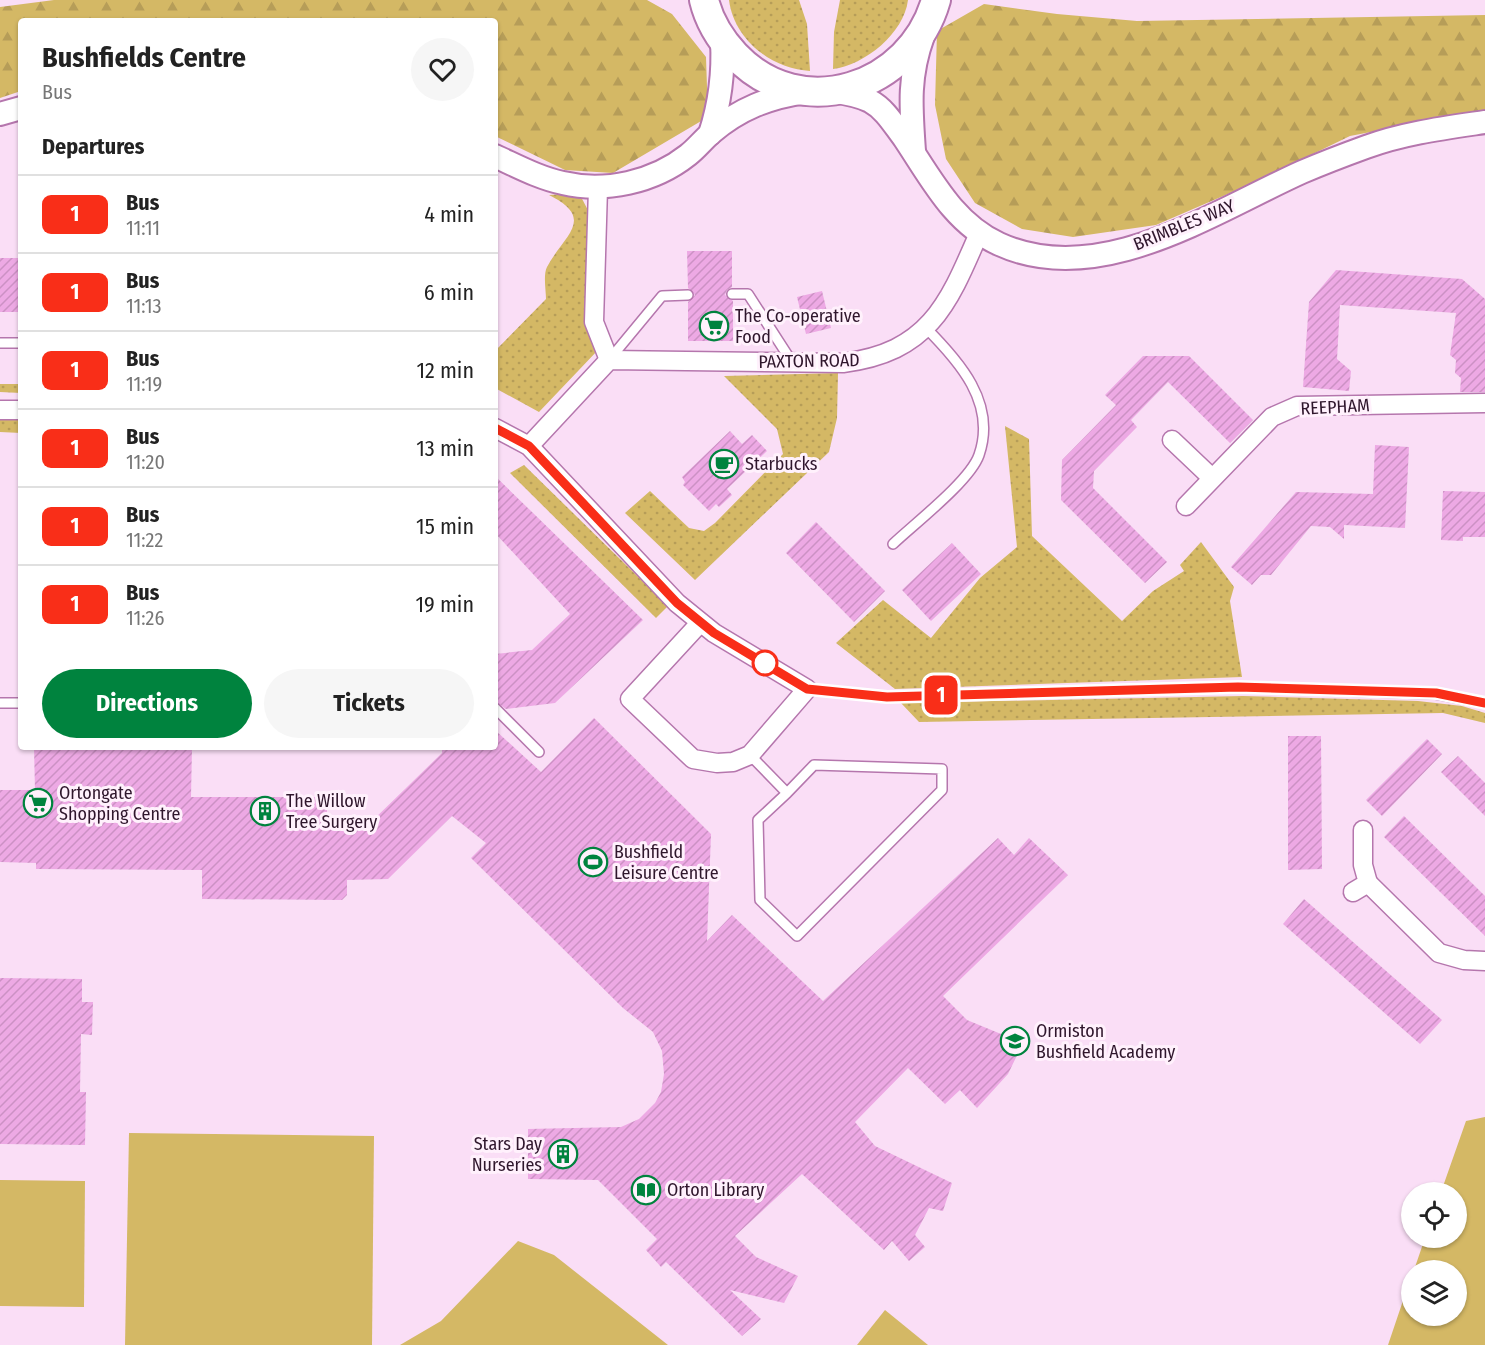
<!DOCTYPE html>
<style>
:root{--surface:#fff;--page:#f6f6f6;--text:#222;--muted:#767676;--line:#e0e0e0;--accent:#00833e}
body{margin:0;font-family:"Fira Sans Condensed",sans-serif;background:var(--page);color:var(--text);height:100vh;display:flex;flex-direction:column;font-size:22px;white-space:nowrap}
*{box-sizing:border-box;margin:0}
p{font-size:20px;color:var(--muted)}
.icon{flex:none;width:33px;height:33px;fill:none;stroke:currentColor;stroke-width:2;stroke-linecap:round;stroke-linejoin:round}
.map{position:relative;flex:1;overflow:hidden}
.sheet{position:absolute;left:18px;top:18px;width:480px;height:732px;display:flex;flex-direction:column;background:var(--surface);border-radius:6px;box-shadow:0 2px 4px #0004}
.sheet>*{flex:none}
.badge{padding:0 12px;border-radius:9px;font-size:21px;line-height:39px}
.buttons{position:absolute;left:1401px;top:1182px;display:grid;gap:12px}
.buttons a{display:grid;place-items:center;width:66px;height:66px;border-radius:50%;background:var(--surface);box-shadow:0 2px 4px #0004;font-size:30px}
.map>.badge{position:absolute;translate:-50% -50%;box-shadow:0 0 0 3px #fff}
h2{padding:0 24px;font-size:22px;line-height:54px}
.round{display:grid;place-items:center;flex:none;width:63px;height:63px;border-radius:32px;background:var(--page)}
.head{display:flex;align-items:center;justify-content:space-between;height:102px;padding:0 24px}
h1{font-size:28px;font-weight:700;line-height:45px}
.cta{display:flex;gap:12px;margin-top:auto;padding:12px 24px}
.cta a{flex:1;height:69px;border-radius:36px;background:var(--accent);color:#fff;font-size:24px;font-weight:700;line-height:69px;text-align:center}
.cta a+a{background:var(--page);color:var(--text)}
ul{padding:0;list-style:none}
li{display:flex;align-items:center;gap:18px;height:78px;padding:0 24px;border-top:2px solid var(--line)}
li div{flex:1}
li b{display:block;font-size:22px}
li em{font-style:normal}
li .badge{min-width:66px;font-weight:700;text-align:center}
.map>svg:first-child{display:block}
.grass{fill:url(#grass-dots)}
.forest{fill:url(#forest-firs)}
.park{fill:#d4b865}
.building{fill:url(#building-hatch)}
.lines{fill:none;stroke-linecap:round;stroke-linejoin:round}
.service-casing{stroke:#b576ad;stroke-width:12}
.minor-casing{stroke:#b576ad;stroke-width:21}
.tertiary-casing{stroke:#b576ad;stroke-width:26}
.primary-casing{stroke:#b576ad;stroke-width:32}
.service{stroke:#fff;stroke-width:9}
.minor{stroke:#fff;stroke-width:18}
.tertiary{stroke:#fff;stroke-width:22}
.primary{stroke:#fff;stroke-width:28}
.line-casing{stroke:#fff;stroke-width:14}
.line{stroke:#f92e18;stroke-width:9}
.stop-dot{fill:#fff;stroke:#f92e18;stroke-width:3}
.labels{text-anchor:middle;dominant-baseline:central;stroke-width:6;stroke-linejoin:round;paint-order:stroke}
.street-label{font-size:18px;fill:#2f162c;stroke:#fff1fc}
.poi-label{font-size:18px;fill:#2f162c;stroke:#fff1fc;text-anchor:start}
</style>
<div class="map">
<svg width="1485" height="1345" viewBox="0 0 1485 1345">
<defs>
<pattern id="grass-dots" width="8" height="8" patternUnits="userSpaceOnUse" patternTransform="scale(1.5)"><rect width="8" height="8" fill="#d4b865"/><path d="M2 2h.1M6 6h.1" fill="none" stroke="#b69d58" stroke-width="1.8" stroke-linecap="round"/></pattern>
<pattern id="forest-firs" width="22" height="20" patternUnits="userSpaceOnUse" patternTransform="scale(1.5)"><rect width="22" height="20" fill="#d4b865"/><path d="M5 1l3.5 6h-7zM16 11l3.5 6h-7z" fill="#b69d58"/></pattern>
<pattern id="building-hatch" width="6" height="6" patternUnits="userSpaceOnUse" patternTransform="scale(1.5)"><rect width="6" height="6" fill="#eda9e4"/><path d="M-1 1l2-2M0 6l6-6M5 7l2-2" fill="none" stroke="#cc91c4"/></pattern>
</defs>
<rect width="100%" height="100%" fill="#fadef6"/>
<g class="grass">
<path d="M729 0H799L807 24 810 71C772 69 734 40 729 0Z"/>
<path d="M840 0H908C904 33 865 65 833 69L834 32Z"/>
<path d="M579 193 591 216 598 350 539 412 495 388V351L546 299C546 290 543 275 547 267 564 235 597 219 549 195Z"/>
<polygon points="838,373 837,418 829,452 695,580 625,513 650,491 689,528 704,531 715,523 783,454 777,429 724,376"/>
<polygon points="0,384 21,384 21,393 0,392"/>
<polygon points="0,418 21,418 21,433 0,432"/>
<polygon points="1005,426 1029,439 1032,536 1122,621 1153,591 1184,571 1180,565 1201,542 1234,587 1230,601 1242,677 895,689 836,643 883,600 931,638 980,578 1017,547"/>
<polygon points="524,465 668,606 656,618 510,473"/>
<polygon points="1243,696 1418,701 1462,706 1485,713 1485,723 1443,713 919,722 901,703"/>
</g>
<g class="forest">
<polygon points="54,0 647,0 672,14 706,57 708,117 613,173 565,170 495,136 495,21 21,21 21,91 0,98 0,7"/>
<polygon points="984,4 1057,14 1137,21 1485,15 1485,110 1350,136 1251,184 1156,225 1073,237 1022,229 975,203 946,159 935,105 937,31"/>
</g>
<g class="park">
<polygon points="1485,1117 1485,1345 1388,1345 1411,1277 1412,1316 1456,1316 1456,1270 1414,1270 1425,1238 1456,1238 1456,1192 1441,1192 1466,1121"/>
<polygon points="129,1133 374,1136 372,1345 125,1345"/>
<polygon points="0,1180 85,1181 84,1307 0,1306"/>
<polygon points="518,1241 554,1255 668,1345 400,1345 441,1321"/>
<polygon points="885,1310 928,1345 857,1345"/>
</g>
<g class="building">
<polygon points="687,251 732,251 732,287 727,290 725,295 733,301 733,341 688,341 688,302 695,295 688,288"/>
<rect x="0" y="258" width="21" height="54"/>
<polygon points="1336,270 1462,279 1485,299 1485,392 1460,392 1461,378 1455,373 1456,360 1450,355 1456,313 1340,305 1337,359 1351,371 1349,391 1303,387 1309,302"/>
<polygon points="822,291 831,328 806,334 797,297"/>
<polygon points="1143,356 1189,356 1253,420 1230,443 1168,382 1131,420 1137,427 1094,471 1093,488 1167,562 1145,583 1061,500 1062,460 1116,405 1105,395"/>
<polygon points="730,431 742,444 752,435 767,451 727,489 732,495 719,507 716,504 709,511 683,485 685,482 682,477"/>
<polygon points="1375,445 1409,447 1405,528 1344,525 1344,539 1330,527 1311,526 1271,575 1261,575 1252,585 1231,567 1296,492 1373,494"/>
<polygon points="495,476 643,620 555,703 506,709 495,701 495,654 532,650 570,614 495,533"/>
<polygon points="1443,491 1485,492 1485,537 1463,537 1463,541 1441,540"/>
<polygon points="816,522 885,591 854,622 786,553"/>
<polygon points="952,543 981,574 931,621 902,590"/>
<polygon points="594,718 711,834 707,941 732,915 823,1001 998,838 1014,855 1029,838 1068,875 943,996 967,1020 1023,1043 1008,1074 977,1108 960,1090 945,1104 908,1068 855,1122 875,1146 952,1183 943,1211 929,1208 915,1235 925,1247 909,1261 892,1241 884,1250 802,1174 735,1236 756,1257 798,1276 784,1303 730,1290 761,1319 742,1336 666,1262 661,1267 646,1250 657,1239 598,1180 528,1179 528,1129 621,1127 639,1119 655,1103 661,1092 664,1074 662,1051 653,1032 623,1008 471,858 486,843 452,816 388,879 347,880 347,895 342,900 202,899 202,870 36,869 36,863 0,862 0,790 35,790 34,747 192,747 191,797 327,797 327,825 368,825 442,753 442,747 495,747 495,730 541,772"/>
<polygon points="1288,736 1321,736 1322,869 1288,870"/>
<polygon points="1427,739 1442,754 1382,816 1366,800"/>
<polygon points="1458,756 1485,783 1485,816 1441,772"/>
<polygon points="1404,816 1485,896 1485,936 1384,837"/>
<polygon points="1304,899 1442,1020 1420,1044 1283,924"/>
<polygon points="0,978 82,979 82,1002 93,1002 92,1035 81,1034 80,1092 86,1092 85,1145 0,1144"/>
</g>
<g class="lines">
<g class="service-casing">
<g id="service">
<polyline points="732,294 748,294 792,362"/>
<polyline points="0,343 21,343"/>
<polyline points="609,360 662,296 688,295"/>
<path d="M893 544C914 524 970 481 979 455 997 403 959 361 925 327"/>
<polyline points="807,689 887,697 1238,687 1436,694 1485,703"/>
<polyline points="0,703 21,703"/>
<polyline points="495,708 539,752"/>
<polyline points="750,755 787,793 758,820 760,900 797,936 942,790 942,769 814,765 787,793"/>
</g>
</g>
<g class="minor-casing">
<g id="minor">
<polyline points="598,188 594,322 609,360"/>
<polyline points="0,410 21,410"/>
<polyline points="495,428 529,446 677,603 714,633 807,689 750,755 733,762 717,763 693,759 630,699 700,623"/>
<polyline points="1172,440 1212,478"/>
<path d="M529 446 609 360 843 363C929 352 948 305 979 233"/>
<polyline points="1186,506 1272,417 1297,406 1485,403"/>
<polyline points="1368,883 1439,953 1464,960 1485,961"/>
<polyline points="1353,892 1368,883 1363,865 1363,830"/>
</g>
</g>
<g class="tertiary-casing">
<g id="tertiary">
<path d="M831 91C845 93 858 95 870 101 885 109 894 125 904 138 931 178 953 223 999 244 1099 290 1213 212 1302 172 1323 163 1344 155 1366 147 1404 133 1444 128 1485 122"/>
<polyline points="0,114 21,108"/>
<path d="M710 134C720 103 724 75 722 41"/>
<path d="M914 151C911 108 908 77 923 36"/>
<path d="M495 156C517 166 539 178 563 183 605 193 654 182 688 155 696 149 703 140 711 133 739 109 769 97 806 92"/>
</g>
</g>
<g class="primary-casing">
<path id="primary" d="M704 0C709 21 721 40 735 55 801 125 911 88 936 0"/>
</g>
<use href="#service" class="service"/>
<use href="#minor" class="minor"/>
<use href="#tertiary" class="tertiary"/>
<use href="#primary" class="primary"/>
</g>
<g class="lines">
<g class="line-casing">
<polyline id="line" points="495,428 529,446 677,603 714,633 807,689 887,697 1238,687 1436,693 1485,703"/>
</g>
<use href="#line" class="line"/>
</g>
<defs>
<g id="supermarket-ring" transform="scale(1.5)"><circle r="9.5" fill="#fff1fc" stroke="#00833e" stroke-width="1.5"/><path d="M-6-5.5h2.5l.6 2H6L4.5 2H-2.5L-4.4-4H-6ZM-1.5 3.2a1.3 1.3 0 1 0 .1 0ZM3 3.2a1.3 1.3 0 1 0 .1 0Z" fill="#00833e"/></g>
<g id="cafe-ring" transform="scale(1.5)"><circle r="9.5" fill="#fff1fc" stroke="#00833e" stroke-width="1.5"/><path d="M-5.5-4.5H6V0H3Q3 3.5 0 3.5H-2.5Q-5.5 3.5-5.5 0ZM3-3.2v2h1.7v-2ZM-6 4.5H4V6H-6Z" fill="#00833e"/></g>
<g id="building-ring" transform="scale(1.5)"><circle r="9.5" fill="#fff1fc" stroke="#00833e" stroke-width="1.5"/><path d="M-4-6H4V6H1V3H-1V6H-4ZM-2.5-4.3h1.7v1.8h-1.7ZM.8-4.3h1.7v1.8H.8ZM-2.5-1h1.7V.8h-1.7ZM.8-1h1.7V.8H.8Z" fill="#00833e"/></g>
<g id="stadium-ring" transform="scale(1.5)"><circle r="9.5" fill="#fff1fc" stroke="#00833e" stroke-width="1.5"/><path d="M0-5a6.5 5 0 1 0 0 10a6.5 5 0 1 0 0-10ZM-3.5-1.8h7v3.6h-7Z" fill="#00833e"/></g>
<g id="school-ring" transform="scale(1.5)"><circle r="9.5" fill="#fff1fc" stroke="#00833e" stroke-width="1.5"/><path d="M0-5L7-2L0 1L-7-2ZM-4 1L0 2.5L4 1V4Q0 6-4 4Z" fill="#00833e"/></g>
<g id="library-ring" transform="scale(1.5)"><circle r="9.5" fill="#fff1fc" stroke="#00833e" stroke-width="1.5"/><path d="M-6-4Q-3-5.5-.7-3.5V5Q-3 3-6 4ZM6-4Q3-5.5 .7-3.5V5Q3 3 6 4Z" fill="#00833e"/></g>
</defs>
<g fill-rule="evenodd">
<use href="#supermarket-ring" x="714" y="326"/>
<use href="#cafe-ring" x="724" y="464"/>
<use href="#supermarket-ring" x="38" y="803"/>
<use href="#building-ring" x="265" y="811"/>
<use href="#stadium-ring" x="593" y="862"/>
<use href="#school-ring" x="1015" y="1041"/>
<use href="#building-ring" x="563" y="1154"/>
<use href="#library-ring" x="646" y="1190"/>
</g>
<circle class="stop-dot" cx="765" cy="663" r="12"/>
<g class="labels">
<g class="street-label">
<text transform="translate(1184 225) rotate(-22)">BRIMBLES WAY</text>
<text transform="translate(809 361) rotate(-1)">PAXTON ROAD</text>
<text transform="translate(1335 407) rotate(-3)">REEPHAM</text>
</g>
<g class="poi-label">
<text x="735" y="316">The Co-operative<tspan x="735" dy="21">Food</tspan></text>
<text x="745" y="464">Starbucks</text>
<text x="59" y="793">Ortongate<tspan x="59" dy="21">Shopping Centre</tspan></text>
<text x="286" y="801">The Willow<tspan x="286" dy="21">Tree Surgery</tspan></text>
<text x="614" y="852">Bushfield<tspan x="614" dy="21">Leisure Centre</tspan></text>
<text x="1036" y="1031">Ormiston<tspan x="1036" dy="21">Bushfield Academy</tspan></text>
<text x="542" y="1144" text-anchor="end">Stars Day<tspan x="542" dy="21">Nurseries</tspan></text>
<text x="667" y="1190">Orton Library</text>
</g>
</g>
</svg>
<div class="buttons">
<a><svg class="icon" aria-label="locate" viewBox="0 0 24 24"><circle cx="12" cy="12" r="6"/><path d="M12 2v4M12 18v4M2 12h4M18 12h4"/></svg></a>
<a><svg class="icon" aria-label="layers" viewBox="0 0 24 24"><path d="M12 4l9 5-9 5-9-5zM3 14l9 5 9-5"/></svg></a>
</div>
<b class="badge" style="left:941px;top:695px;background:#f92e18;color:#fff">1</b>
<section class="sheet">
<div class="head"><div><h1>Bushfields Centre</h1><p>Bus</p></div><a class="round"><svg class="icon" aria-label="heart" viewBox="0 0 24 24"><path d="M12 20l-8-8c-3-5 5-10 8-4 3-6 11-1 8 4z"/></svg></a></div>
<h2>Departures</h2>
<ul>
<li><span class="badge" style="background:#f92e18;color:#fff">1</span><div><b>Bus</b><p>11:11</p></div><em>4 min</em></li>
<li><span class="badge" style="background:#f92e18;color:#fff">1</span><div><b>Bus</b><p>11:13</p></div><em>6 min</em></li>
<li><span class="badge" style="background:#f92e18;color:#fff">1</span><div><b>Bus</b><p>11:19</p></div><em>12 min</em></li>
<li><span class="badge" style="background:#f92e18;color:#fff">1</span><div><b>Bus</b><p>11:20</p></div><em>13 min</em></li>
<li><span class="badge" style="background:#f92e18;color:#fff">1</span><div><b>Bus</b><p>11:22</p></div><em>15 min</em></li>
<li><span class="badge" style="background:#f92e18;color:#fff">1</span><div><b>Bus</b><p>11:26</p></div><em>19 min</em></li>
</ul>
<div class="cta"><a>Directions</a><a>Tickets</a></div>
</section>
</div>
